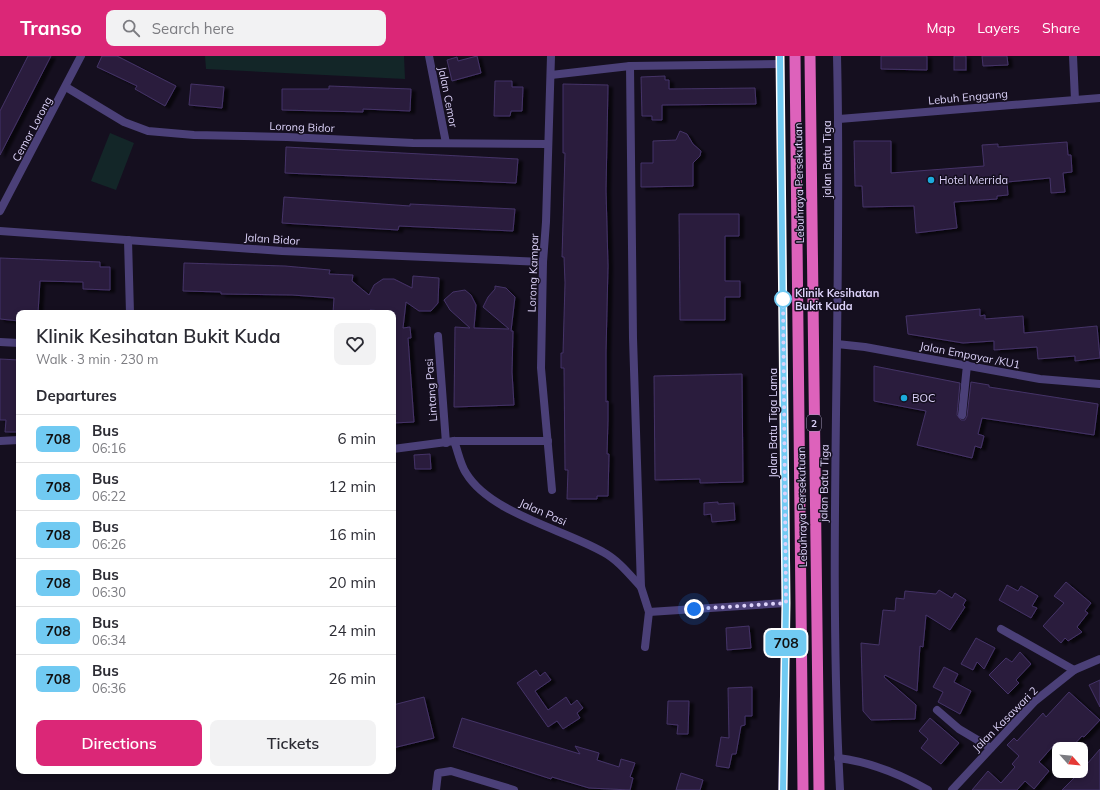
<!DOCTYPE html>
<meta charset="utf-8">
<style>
:root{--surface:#fff;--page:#f2f2f3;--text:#2b2b33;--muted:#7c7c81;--line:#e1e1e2;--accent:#db2777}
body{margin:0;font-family:Mulish,sans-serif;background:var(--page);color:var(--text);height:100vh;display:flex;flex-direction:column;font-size:15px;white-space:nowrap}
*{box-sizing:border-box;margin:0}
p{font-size:13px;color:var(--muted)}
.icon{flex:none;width:22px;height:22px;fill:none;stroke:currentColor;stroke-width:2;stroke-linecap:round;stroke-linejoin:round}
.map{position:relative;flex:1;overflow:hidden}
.sheet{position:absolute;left:16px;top:254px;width:380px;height:464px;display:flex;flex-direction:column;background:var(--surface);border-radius:8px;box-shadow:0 2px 6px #0003}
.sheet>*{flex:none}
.badge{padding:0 8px;border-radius:6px;font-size:14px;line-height:26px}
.needle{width:26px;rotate:117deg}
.tools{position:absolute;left:1052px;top:686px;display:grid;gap:8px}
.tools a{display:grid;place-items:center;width:36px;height:36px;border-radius:8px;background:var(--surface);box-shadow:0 2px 6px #0003;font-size:20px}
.you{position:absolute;width:20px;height:20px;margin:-10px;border:3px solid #fff;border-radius:50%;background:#1a73e8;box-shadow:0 0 0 6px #1a73e833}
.map>.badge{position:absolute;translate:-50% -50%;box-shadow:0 0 0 2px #fff}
h2{padding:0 20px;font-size:15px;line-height:36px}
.round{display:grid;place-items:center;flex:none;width:42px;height:42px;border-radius:8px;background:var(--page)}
.head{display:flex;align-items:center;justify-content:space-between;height:68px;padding:0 20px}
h1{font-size:19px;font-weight:600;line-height:30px}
.button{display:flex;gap:8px;margin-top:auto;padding:8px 20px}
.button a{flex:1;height:46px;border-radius:8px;background:var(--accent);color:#fff;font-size:16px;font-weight:600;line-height:46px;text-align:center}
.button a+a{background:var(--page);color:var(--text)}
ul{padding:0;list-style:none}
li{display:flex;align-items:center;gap:12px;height:48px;padding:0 20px;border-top:1px solid var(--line)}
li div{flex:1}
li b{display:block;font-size:15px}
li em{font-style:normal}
li .badge{min-width:44px;font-weight:700;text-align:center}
header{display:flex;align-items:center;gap:24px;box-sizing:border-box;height:56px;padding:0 20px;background:var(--accent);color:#fff}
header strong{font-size:19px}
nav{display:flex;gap:22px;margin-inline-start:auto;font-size:14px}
.search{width:280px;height:36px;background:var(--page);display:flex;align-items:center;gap:10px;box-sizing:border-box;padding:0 14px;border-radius:8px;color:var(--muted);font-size:15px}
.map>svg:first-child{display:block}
.green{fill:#132628}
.building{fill:#291e3e;stroke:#453367;filter:url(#shadow)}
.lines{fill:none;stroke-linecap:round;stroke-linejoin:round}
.minor{stroke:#4b4078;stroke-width:8}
.tertiary{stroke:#4b4078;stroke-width:8}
.trunk{stroke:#dd62bb;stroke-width:11}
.line-casing{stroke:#fff;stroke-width:9}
.line{stroke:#71caf2;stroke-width:6}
.walk{stroke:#ddd3fa;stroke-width:4;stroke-dasharray:0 7.2}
.poi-dot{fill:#1cabdd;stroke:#150f1f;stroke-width:1.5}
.stop-dot{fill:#fff;stroke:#71caf2;stroke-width:2}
.labels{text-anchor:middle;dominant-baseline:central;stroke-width:3;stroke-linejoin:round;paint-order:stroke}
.shield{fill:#150f1f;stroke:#a198b8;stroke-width:1}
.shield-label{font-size:10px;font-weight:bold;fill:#ddd3fa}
.street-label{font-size:11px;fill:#ddd3fa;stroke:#150f1f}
.poi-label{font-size:11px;fill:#ddd3fa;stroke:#150f1f;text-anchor:start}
.stop-label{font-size:11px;font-weight:bold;fill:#ddd3fa;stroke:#150f1f;text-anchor:start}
</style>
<header>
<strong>Transo</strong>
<div class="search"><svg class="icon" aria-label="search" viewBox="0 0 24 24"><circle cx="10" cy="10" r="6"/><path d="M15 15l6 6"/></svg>Search here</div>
<nav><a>Map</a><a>Layers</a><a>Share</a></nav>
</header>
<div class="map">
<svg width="1100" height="734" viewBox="0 0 1100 734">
<defs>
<filter id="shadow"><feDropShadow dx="4.5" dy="2.5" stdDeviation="1" flood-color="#0009"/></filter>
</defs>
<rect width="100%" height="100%" fill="#150f1f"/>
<g class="green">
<polygon points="205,0 404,0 405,23 206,13"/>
<polygon points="110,77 134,87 116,134 91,125"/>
</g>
<g class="building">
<polygon points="28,0 51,0 0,99 0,55"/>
<polygon points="102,0 117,0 176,30 165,50 135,33 137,30 97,11"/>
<polygon points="477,0 481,17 452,25 447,4 457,1 458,5"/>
<polygon points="881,0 927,0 927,14 881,13"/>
<rect x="954" y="0" width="12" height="14"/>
<polygon points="982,0 1007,0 1008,9 983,10"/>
<polygon points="665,20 665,24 669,24 669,33 755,32 756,48 662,49 662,64 652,64 652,60 642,60 641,21"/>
<polygon points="495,25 512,25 512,31 523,31 522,55 511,55 510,60 494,60"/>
<polygon points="191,28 224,31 222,52 189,49"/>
<polygon points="563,28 608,29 606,134 608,210 606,296 606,346 608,345 608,364 607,398 609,398 608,440 597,440 597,443 567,443 568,414 565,414 564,312 561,312 561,297 563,297 565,227 564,201 562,201 565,97 563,97"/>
<polygon points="329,30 411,33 410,55 363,53 363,56 282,54 282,33 329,33"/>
<polygon points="680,75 687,78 693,88 701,95 700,100 693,107 693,130 641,131 641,107 653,107 653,85 676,84"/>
<polygon points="854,85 891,85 891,117 984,110 982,89 998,88 998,91 1067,86 1068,99 1071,99 1072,116 1063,117 1065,136 1051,137 1050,122 1007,126 1008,139 997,140 997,143 954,146 957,172 916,177 914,150 863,151 862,130 855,130"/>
<polygon points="286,91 518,103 516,127 285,117"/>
<polygon points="284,141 410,150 410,148 515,153 513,175 399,170 398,174 282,167"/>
<polygon points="679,158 739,158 739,180 725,180 725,225 740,225 740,241 725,241 725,264 680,264"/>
<polygon points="0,202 100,206 100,211 110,211 110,234 83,233 83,226 40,225 38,257 19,257 19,265 0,263"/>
<polygon points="184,207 285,210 330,214 329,218 353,219 352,225 369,239 374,229 383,223 394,223 412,232 413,220 439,222 438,247 431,255 419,255 406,246 403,272 410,271 411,282 408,282 414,366 393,367 393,256 370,254 370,257 333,257 334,242 292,239 221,238 221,236 183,235"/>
<polygon points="495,230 506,232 515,241 511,275 513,275 512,316 514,349 454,351 455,271 470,272 450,254 444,244 453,236 465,234 471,239 476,249 474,272 509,273 483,251 488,241 495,233"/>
<polygon points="980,253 980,260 985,259 985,263 1023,260 1024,277 1097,270 1100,302 1075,305 1075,300 1038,303 1037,291 994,294 994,285 963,287 908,278 906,260"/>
<polygon points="0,303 19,304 17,376 5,376 6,364 0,364"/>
<polygon points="874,310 960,327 957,359 961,364 965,364 967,360 971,326 989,329 989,331 1098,348 1094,379 982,362 978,378 984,380 981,392 975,390 972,402 917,389 926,355 874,345"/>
<polygon points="742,318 743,426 700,427 700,423 655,424 654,320"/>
<polygon points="430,398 431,413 415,413 414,399"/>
<polygon points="718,446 718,448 734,447 735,464 712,466 711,458 704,459 704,447"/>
<polygon points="1066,526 1091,547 1085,555 1088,557 1077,571 1082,576 1068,585 1065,582 1061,587 1043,570 1064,547 1054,540"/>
<polygon points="1007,529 1018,535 1021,530 1038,540 1032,550 1037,552 1031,562 999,544"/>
<polygon points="939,534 952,542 955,537 966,544 963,549 965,551 950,574 926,559 923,591 920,590 917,635 885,619 884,621 916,649 915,663 871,664 863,655 861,587 879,589 883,554 895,555 896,542 904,543 905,535 936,538"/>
<polygon points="749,570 751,592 727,594 726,572"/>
<polygon points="976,582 995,592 984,613 977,606 973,614 961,608"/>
<polygon points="1020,596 1031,608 1016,624 1019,627 1008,638 989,619 1006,602 1012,606"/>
<polygon points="944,611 958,618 954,626 971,635 960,658 938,646 943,636 933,631"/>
<polygon points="536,614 540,620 545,616 551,624 535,635 548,654 566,641 571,649 577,644 583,652 577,657 580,662 563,673 557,665 548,671 517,627"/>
<polygon points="1100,624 1100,651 1089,629"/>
<polygon points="752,631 752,660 745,660 745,669 741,670 736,698 732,698 729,712 716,710 721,681 729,682 728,632"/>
<polygon points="1069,636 1100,664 1084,681 1082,680 1070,693 1058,693 1054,689 1039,706 1049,715 1034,733 1025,725 1017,734 972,734 988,715 1001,727 1015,711 1012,708 1019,700 1007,689 1014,682 1017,685 1043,657 1046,661"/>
<polygon points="424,641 434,682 393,692 393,649"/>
<polygon points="668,645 689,645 688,678 677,678 678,669 667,668"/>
<polygon points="462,662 580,698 575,690 599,697 597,704 619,711 621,703 635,707 630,721 633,722 630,734 589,732 552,721 551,723 453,691"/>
<polygon points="930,662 959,687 941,708 921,692 928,683 919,675"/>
<polygon points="1100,693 1100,734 1062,734 1081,715"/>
<polygon points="681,717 703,724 700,734 676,734"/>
</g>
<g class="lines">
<g class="minor">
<polyline points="429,0 446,87"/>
<polyline points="551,0 546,166 543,206 541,312 552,434"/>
<polyline points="780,0 786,547 782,734"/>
<polyline points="1073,0 1075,44"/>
<polyline points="630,10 633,282 641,531 649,556 645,591"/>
<polyline points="551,19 630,10 780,8"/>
<polyline points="66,31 124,66 148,75 194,79 287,81 413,87 548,88"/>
<polyline points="839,63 1100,42"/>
<polyline points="0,155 81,0"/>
<polyline points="0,175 282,195 543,206"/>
<polyline points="128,184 130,257"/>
<polyline points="438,280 446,387"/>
<polyline points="0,286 19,287"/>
<polyline points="837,288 865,291 1040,323 1100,328"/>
<polyline points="962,359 967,309"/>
<polyline points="0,385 19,384"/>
<path d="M454 385C458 395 460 408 466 417 490 457 563 473 603 496 618 504 629 518 641 531"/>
<polyline points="393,393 454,385 548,385"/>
<polyline points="649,556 786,547"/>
<polyline points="1001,573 1074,614"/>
<polyline points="937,654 959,673 991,692"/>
<polyline points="436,734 438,717 451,715 514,734"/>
<polyline points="952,734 1035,645 1074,614 1100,603"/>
</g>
<g class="tertiary">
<path d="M837 0C843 245 827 489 840 734"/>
<path d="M838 702C871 706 900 718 928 734"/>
</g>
<g class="trunk">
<polyline points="795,0 803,734"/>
<polyline points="810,0 819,734"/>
</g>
</g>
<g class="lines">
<g class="line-casing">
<polyline id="line" points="780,0 786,547 783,734"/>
</g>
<use href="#line" class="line"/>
<polyline class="walk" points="694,553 786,547 783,241 783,243"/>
</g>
<g class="poi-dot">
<circle cx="931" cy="124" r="4"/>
<circle cx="904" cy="342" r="4"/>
</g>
<circle class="stop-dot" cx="783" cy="243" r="8"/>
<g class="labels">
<rect class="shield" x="807" y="359" width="14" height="16" rx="3"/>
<g class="shield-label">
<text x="814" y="367">2</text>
</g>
<g class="street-label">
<text transform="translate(448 41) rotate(79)">Jalan Cemor</text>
<text transform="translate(968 41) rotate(-5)">Lebuh Enggang</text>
<text transform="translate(302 71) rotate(2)">Lorong Bidor</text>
<text transform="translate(32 73) rotate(-62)">Cemor Lorong</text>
<text transform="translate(827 103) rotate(-90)">jalan Batu Tiga</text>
<text transform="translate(799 127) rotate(-91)">Lebuhraya Persekutuan</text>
<text transform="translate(272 183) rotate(4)">Jalan Bidor</text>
<text transform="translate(533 217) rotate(-88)">Lorong Kampar</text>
<text transform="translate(970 299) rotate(11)">Jalan Empayar /KU1</text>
<text transform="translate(431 334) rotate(-94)">Lintang Pasi</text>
<text transform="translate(773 367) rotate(-90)">Jalan Batu Tiga Lama</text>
<text transform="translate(824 427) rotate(-89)">jalan Batu Tiga</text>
<text transform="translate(802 451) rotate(-91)">Lebuhraya Persekutuan</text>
<text transform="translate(543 456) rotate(24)">Jalan Pasi</text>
<text transform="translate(1005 663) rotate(-45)">Jalan Kasawari 2</text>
</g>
<g class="poi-label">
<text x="939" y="124">Hotel Merrida</text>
<text x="912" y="342">BOC</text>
</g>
<g class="stop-label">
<text x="795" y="237">Klinik Kesihatan<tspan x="795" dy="13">Bukit Kuda</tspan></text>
</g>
</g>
</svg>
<div class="tools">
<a><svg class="needle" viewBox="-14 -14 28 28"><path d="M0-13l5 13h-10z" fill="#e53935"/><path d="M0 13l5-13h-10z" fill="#7c7c81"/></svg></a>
</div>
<div class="you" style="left:694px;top:553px"></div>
<b class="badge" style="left:786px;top:587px;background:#71caf2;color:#111">708</b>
<section class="sheet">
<div class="head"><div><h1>Klinik Kesihatan Bukit Kuda</h1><p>Walk · 3 min · 230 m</p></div><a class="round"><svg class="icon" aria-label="heart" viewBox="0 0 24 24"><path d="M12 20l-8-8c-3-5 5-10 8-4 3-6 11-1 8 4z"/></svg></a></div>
<h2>Departures</h2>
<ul>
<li><span class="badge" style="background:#71caf2;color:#111">708</span><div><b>Bus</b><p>06:16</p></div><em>6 min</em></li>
<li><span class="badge" style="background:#71caf2;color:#111">708</span><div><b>Bus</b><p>06:22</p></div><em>12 min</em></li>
<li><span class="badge" style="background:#71caf2;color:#111">708</span><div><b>Bus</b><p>06:26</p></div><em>16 min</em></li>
<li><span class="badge" style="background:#71caf2;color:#111">708</span><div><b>Bus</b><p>06:30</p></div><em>20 min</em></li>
<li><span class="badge" style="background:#71caf2;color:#111">708</span><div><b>Bus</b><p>06:34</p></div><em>24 min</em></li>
<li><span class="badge" style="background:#71caf2;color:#111">708</span><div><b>Bus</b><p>06:36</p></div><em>26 min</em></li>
</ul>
<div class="button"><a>Directions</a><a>Tickets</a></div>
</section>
</div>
